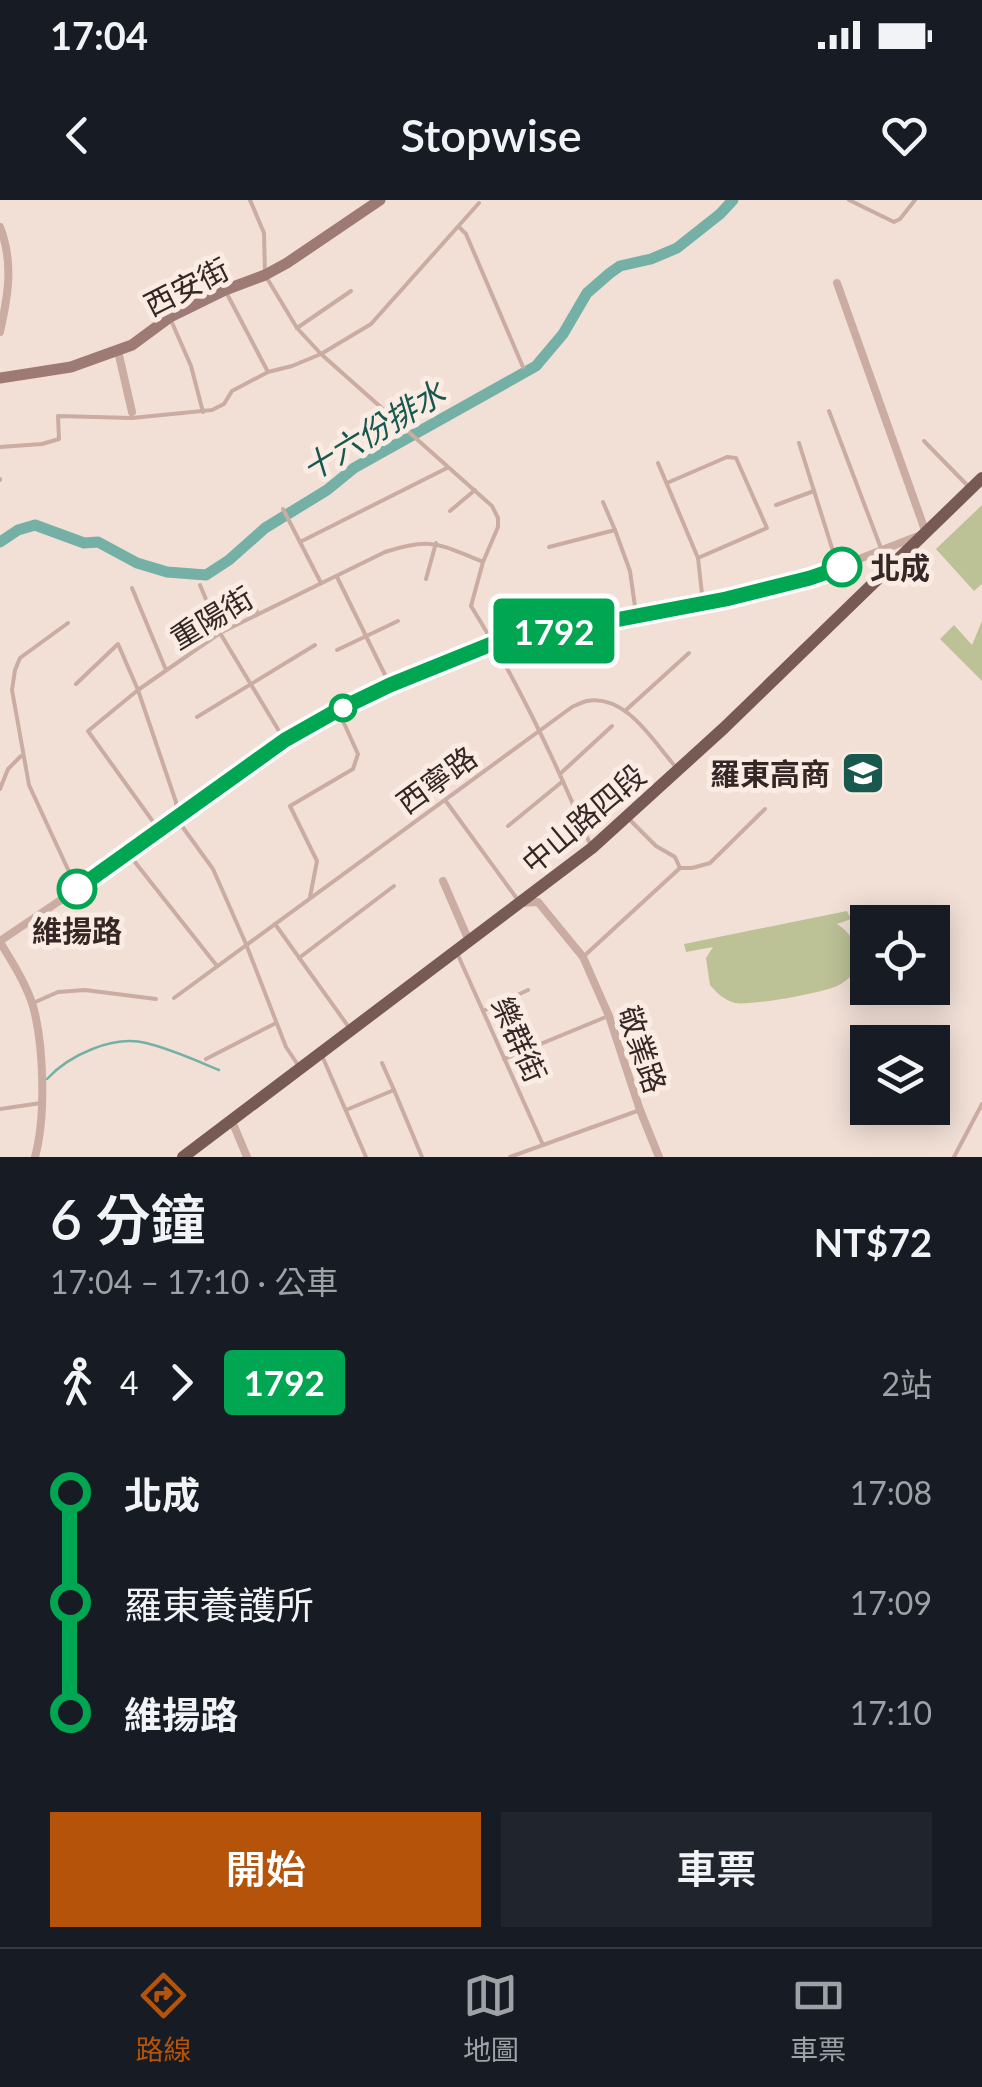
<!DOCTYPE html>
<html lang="zh-TW">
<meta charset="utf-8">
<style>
:root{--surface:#171b24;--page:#20242c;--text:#f1f3f6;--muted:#9ea1a6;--line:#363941;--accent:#b45309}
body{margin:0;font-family:Lato,"Noto Sans TC",sans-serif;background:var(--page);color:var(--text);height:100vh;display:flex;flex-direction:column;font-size:38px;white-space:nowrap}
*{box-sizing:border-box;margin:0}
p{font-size:32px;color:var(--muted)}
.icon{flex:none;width:55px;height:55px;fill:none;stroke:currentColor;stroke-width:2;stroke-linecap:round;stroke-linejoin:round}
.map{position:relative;height:957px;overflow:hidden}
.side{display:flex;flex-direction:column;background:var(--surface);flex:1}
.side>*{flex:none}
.badge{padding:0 20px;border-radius:8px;font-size:35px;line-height:65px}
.buttons{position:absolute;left:850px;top:705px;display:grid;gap:20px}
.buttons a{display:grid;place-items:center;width:100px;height:100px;border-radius:0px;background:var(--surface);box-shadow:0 5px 25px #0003;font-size:50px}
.map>.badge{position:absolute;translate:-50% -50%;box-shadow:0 0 0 5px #fff}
.legs{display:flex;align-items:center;gap:15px;height:110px;padding:0 50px;font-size:32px}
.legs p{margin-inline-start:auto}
.overview{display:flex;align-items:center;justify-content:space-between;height:170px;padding:0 50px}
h1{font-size:55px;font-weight:600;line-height:75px}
.button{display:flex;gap:20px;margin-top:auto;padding:20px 50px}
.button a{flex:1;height:115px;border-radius:0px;background:var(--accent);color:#fff;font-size:40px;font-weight:600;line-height:115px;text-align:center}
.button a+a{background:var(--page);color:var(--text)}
ul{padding:0 50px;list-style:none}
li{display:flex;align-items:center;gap:35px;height:110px;font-size:38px}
li i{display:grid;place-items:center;width:15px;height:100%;margin:0 12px;background:currentColor}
li i::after{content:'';width:25px;height:25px;margin:-12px;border:8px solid;border-radius:50%;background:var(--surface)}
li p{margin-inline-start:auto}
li:first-child i{background:linear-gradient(#0000 50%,currentColor 0)}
li:last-child i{background:linear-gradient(currentColor 50%,#0000 0)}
.status{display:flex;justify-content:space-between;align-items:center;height:70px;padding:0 50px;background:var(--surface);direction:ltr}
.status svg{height:28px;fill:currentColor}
header{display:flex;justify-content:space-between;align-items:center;height:130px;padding:0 50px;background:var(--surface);font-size:45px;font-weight:600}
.tabs{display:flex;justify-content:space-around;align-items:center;height:140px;border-top:2px solid var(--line);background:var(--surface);font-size:28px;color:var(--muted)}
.tabs a{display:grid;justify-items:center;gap:5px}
.tabs .on{color:var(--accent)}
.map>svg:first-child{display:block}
.green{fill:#bcc196}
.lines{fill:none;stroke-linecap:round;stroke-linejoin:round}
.stream{stroke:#74b0a6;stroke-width:2.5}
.canal{stroke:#74b0a6;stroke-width:11}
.lane{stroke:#caaca2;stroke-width:4}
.street{stroke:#caaca2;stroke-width:8}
.secondary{stroke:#9e7a74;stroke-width:11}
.primary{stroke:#785a55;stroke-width:12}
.line-1-casing{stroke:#fff;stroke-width:22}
.line-1{stroke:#00a651;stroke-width:15}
.stop-1-dot{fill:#fff;stroke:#00a651;stroke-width:5}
.labels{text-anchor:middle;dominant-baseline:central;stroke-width:10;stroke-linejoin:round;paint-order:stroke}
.street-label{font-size:30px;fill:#352725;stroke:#faebe3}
.stop-label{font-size:30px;font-weight:bold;fill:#352725;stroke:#faebe3;text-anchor:start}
.poi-label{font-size:30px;font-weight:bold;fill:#352725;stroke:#faebe3;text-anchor:end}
.water-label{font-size:32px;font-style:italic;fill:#19584f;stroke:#faebe3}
</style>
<div class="status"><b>17:04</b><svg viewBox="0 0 49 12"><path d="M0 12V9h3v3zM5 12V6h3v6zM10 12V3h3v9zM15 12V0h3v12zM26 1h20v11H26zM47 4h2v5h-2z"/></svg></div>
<header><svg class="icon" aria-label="back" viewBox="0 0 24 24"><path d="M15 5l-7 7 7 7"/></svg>Stopwise<svg class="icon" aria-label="heart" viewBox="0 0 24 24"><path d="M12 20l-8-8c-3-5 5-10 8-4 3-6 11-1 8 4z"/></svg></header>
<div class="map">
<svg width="982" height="957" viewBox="0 0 982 957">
<rect width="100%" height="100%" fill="#f2e0d7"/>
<g class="green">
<polygon points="982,305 982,384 974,391 936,349"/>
<polygon points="982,421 982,481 940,439 954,425 972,445"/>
<path d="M847 711 851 719 837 724C862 740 868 771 837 786 822 793 750 806 735 803 724 800 717 793 710 785L706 758 713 747 686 752 684 744Z"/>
</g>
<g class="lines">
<path class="stream" d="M47 879C69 855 113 835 146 843 171 849 195 860 219 870"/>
<polyline class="canal" points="0,342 18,330 35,325 84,343 98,342 137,363 167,372 206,375 229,360 265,328 327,290 354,268 536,166 563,134 587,93 610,73 620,66 651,59 677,48 720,14 733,0"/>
<g class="lane">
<path d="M250 0 264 33 265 75 297 128 321 154 492 306 498 318V327L483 362 471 406C518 482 556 562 590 644"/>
<polyline points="849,0 894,22 900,19 915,0"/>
<polyline points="459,27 466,34 523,167"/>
<polyline points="226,92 268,172"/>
<polyline points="170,118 191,166 203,212"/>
<polyline points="297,128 351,91"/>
<polyline points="829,211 882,351"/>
<polyline points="924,241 968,286"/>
<polyline points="799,243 837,364"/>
<polyline points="0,247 42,244 59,239 58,216 132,218 212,210 224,204 232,191 268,172 292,166 321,154 371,124 479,3"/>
<polyline points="658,263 698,358 703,403"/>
<polyline points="0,279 0,280"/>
<polyline points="667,283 727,257 736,258 767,328 698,358"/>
<polyline points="603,302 615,330"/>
<polyline points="776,305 814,291"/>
<polyline points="283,309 321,383"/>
<polyline points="450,311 475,290"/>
<polyline points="300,342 447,268"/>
<polyline points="549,347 615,330 630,371 636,414"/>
<polyline points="337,377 390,485"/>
<polyline points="426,379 436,343"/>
<polyline points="244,383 258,414"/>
<polyline points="200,385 220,433 285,541"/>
<polyline points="132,388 166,470"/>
<polyline points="68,423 20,458 15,470 12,490 29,585 77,689"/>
<polyline points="337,450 398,421"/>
<polyline points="76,484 118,444 138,490 176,602 176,618 213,669 246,744 286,847 298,865"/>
<polyline points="626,510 689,453"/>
<polyline points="197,517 315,445"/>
<polyline points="561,573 612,526"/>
<polyline points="0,589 8,569 21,556"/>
<polyline points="445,600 518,700"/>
<polyline points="630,620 656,646 675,657 680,668"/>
<polyline points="508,626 563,581"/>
<path d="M159 630 88 531 138 490 220 433 385 352C432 337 438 344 481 361"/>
<polyline points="127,652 217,766"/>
<polyline points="680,668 692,668 710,663 765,609"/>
<polyline points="310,697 317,661 290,606 353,569 358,554 338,510"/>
<polyline points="275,724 348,826"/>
<polyline points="457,753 543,945"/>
<polyline points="583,757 680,668"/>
<polyline points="299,758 394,686"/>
<path d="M174 798 572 507C577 505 582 502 587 501 626 494 653 541 675 566"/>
<polyline points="33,803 58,792 85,790 156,799"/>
<polyline points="483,811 528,790"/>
<polyline points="323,858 366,957"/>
<polyline points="206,859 276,823"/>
<polyline points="504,859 606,817"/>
<polyline points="382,863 394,890"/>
<polyline points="0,909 41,903"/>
<polyline points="346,910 394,890 422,957"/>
<polyline points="510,957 640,910"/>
<polyline points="954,957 982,904"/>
</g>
<g class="street">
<path d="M0 27C14 63 8 96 0 132"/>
<polyline points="118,151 132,212"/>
<polyline points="443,681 469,741"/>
<polyline points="521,703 538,702 583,757 609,816 640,910 659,957"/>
<polyline points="0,741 77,689 285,541 338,510 390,485 494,443 726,399 810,378 926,333 837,83"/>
<path d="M0 742C12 762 26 783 33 806 44 846 46 917 35 957"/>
<polyline points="232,921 247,957"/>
</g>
<polyline class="secondary" points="0,178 71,167 132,145 170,117 225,90 265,75 287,63 380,0"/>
<polyline class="primary" points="183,957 592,648 724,528 982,278"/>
</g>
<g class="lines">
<g class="line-1-casing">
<polyline id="line-1" points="77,689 285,540 338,510 390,485 494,443 726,399 810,378 842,367"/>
</g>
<use href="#line-1" class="line-1"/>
</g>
<defs>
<g id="school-square" transform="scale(2.25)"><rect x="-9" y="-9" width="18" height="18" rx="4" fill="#19584f" stroke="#faebe3"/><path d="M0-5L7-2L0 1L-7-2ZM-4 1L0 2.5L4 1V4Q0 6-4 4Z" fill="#fff"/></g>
</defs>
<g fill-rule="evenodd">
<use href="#school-square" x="863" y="573"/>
</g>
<g class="stop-1-dot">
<circle cx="842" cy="367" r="18"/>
<circle cx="343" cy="508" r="12"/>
<circle cx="77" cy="689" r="18"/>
</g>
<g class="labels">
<g class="street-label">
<text transform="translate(186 86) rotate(-27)">西安街</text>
<text transform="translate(211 417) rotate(-31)">重陽街</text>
<text transform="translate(436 579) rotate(-36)">西寧路</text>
<text transform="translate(583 618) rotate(-40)">中山路四段</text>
<text transform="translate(520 839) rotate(66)">樂群街</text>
<text transform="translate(643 849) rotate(71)">敬業路</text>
</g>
<g class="stop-label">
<text x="870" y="367">北成</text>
<text x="77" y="730" text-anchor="middle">維揚路</text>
</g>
<g class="poi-label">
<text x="830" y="573">羅東高商</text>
</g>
<g class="water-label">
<text transform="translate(373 230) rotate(-31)">十六份排水</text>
</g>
</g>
</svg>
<div class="buttons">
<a><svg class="icon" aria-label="locate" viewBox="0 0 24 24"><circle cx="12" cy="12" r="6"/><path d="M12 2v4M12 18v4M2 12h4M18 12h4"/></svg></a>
<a><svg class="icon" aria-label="layers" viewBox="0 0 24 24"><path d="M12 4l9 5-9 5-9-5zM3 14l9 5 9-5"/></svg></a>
</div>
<b class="badge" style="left:554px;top:431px;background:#00a651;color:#fff">1792</b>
</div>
<section class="side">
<div class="overview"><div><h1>6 分鐘</h1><p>17:04 – 17:10 · 公車</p></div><b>NT$72</b></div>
<div class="legs"><svg class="icon" aria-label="walk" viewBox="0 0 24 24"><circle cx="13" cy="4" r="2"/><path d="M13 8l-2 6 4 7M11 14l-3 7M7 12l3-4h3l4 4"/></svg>4<svg class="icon" aria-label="forward" viewBox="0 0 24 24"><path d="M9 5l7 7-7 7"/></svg><b class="badge" style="background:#00a651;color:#fff">1792</b><p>2站</p></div>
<ul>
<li><i style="color:#00a651"></i><b>北成</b><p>17:08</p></li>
<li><i style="color:#00a651"></i><span>羅東養護所</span><p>17:09</p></li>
<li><i style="color:#00a651"></i><b>維揚路</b><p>17:10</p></li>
</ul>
<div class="button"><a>開始</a><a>車票</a></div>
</section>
<nav class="tabs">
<a class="on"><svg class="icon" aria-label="directions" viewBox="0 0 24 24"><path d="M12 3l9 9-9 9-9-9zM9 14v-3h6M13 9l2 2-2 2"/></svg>路線</a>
<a><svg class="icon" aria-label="map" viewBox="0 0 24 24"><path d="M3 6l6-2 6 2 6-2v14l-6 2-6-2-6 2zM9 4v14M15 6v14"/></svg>地圖</a>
<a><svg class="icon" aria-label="tickets" viewBox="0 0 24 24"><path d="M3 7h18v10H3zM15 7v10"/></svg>車票</a>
</nav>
